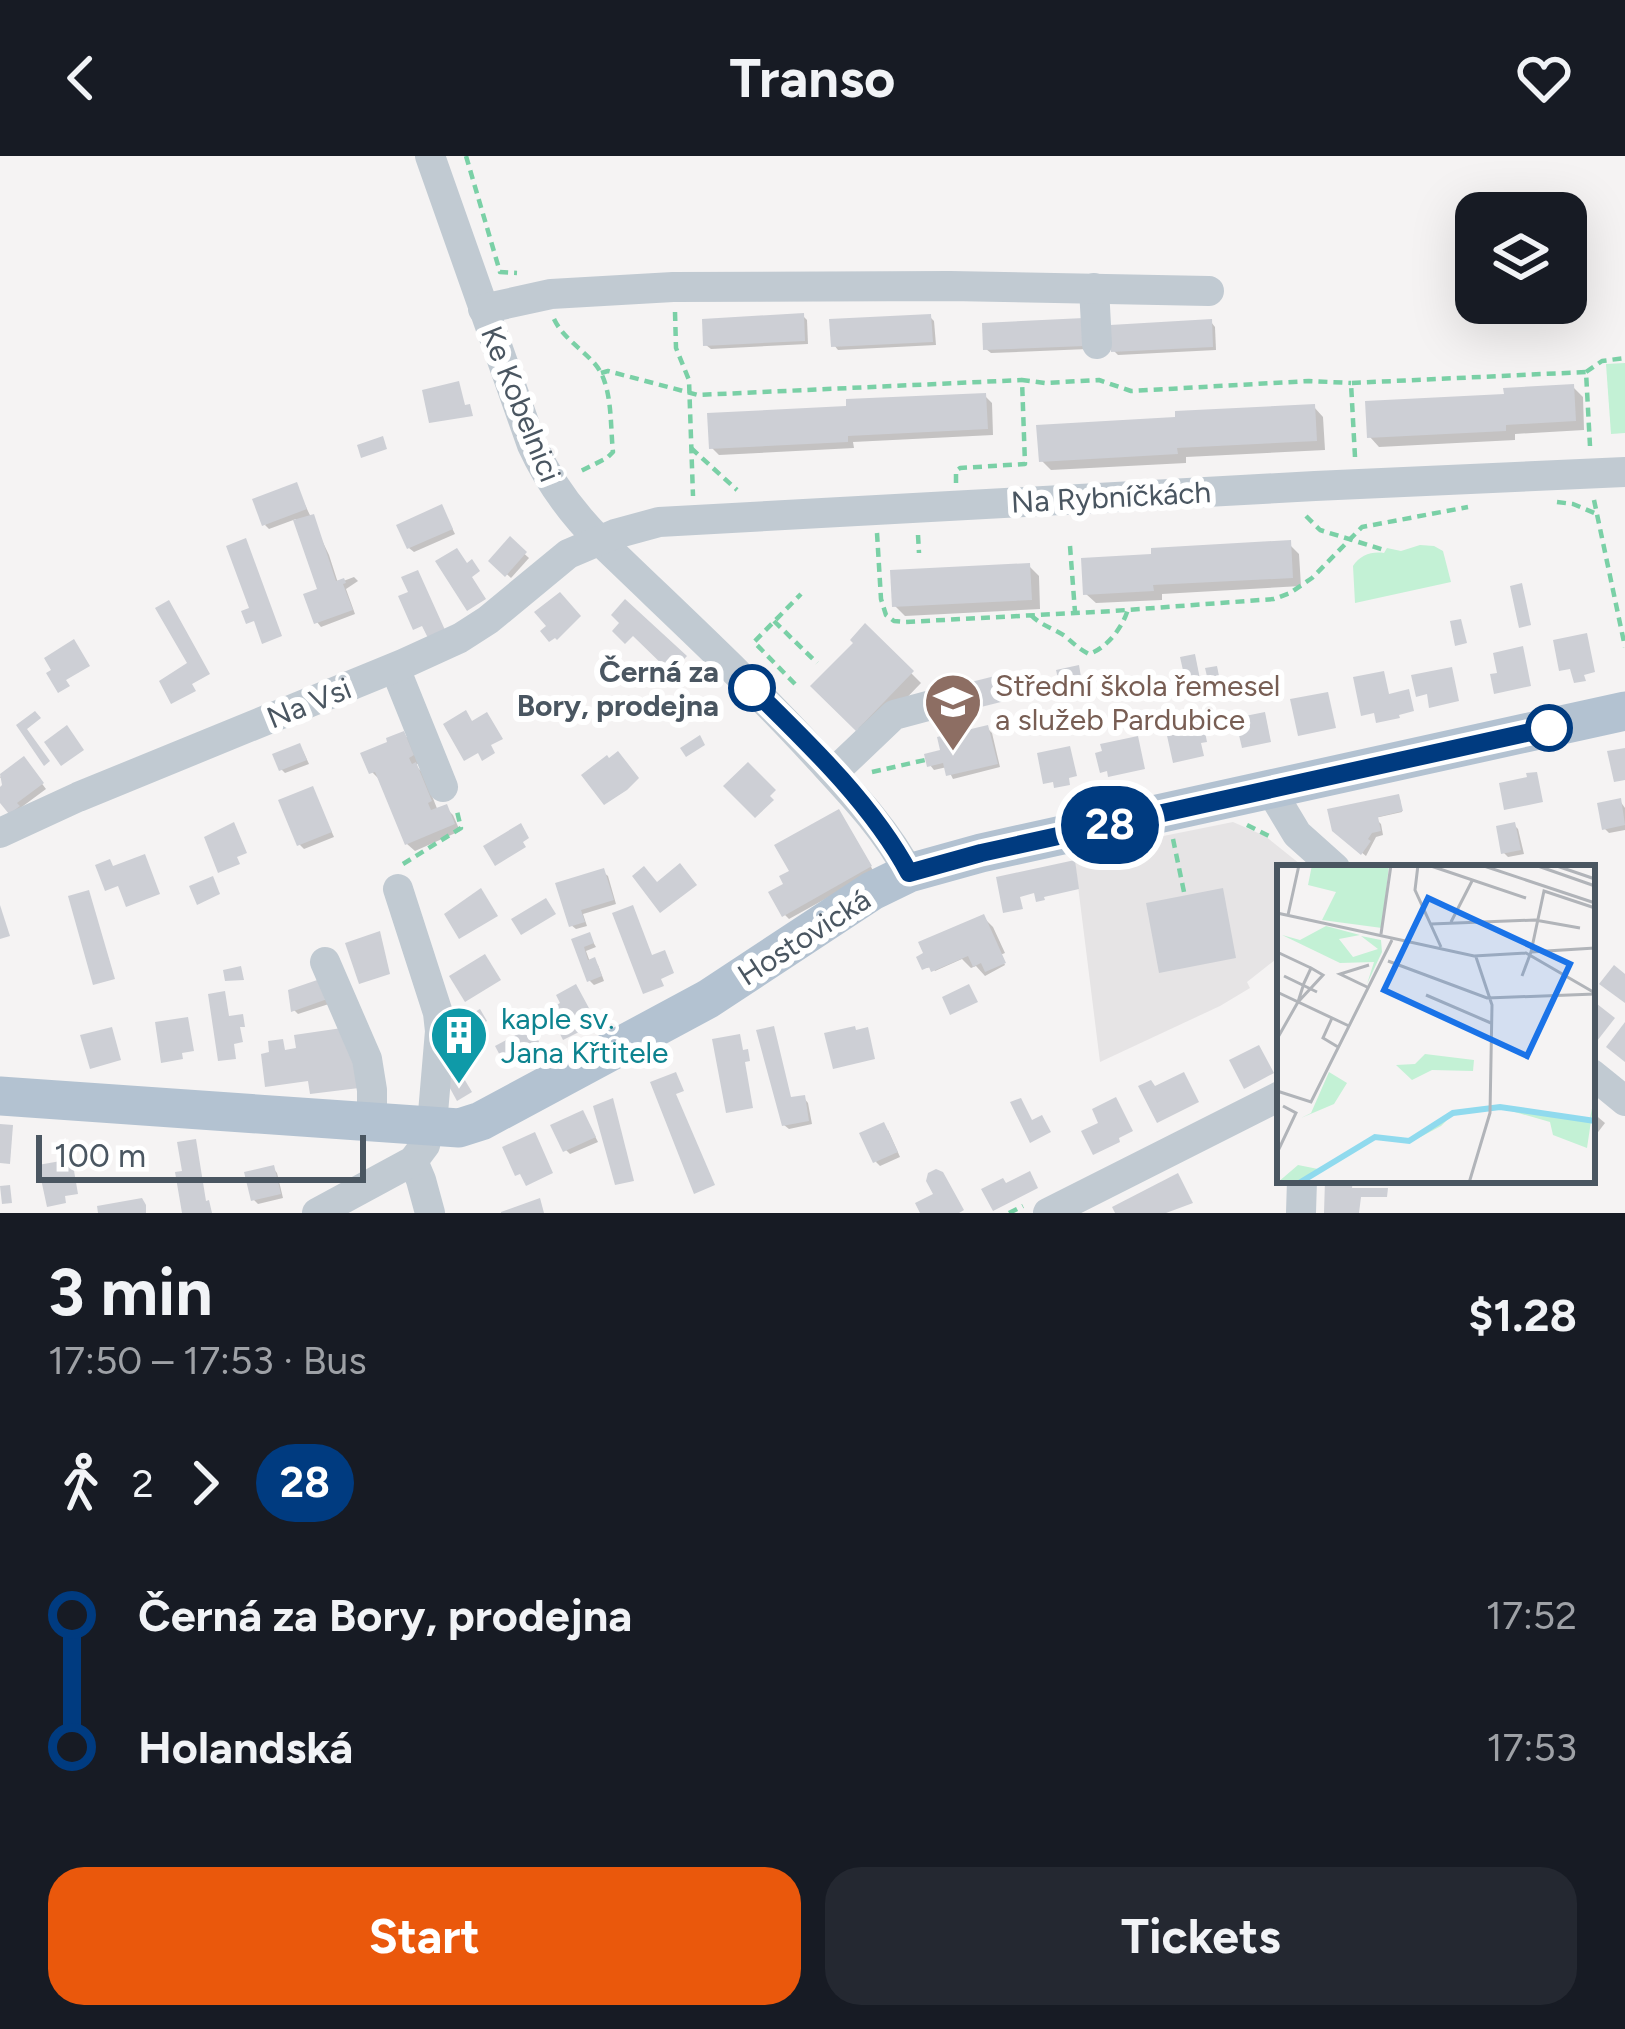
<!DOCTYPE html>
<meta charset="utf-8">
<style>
:root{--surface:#171b24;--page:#242831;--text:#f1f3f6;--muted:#9ea1a6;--accent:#ea580c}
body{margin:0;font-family:Figtree,sans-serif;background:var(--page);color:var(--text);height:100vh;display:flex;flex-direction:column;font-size:45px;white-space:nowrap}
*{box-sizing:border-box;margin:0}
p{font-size:39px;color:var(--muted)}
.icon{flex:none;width:66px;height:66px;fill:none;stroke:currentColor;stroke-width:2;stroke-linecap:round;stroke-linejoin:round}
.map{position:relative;height:1057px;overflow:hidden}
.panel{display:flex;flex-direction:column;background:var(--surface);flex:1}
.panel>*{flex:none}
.badge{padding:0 24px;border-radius:39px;font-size:42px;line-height:78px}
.tools{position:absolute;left:1455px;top:36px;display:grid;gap:24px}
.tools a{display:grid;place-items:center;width:132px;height:132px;border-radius:24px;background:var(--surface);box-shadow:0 12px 48px #0002;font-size:60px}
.scale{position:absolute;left:36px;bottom:30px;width:330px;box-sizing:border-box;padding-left:12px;border:6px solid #4a5661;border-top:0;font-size:33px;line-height:42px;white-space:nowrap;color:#4a5661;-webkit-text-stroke:9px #fff;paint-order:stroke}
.map>.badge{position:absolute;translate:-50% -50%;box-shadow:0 0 0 6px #fff}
.legs{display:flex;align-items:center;gap:18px;height:132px;padding:0 48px;font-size:39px}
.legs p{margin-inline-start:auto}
.headline{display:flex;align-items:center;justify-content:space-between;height:204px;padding:0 48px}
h1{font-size:66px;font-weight:700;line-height:90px}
.cta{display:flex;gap:24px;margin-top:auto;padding:24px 48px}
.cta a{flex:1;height:138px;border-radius:36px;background:var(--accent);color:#fff;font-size:48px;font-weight:700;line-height:138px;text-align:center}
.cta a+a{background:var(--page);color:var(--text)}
ul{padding:0 48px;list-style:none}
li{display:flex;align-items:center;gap:42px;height:132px;font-size:45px}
li i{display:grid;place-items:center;width:18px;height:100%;margin:0 15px;background:currentColor}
li i::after{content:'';width:30px;height:30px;margin:-15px;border:9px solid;border-radius:50%;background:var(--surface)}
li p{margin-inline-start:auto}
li:first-child i{background:linear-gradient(#0000 50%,currentColor 0)}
li:last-child i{background:linear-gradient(currentColor 50%,#0000 0)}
header{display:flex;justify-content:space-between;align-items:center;height:156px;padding:0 48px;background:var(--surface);font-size:54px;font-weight:700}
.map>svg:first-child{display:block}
.education{fill:#e6e4e5}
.green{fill:#c3f1d5}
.shadow{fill:#0003}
.building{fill:#cdcfd5}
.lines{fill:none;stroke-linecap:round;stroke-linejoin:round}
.path{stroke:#7ad0a6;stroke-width:4.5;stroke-dasharray:9 6;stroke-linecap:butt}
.minor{stroke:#c1cad2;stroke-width:30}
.major{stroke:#b3c2d1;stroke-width:39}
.line-1-casing{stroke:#fff;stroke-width:27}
.line-1{stroke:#003b80;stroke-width:18}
.stop-1-dot{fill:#fff;stroke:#003b80;stroke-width:6}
.labels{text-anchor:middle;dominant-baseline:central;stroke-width:12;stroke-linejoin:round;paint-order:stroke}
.street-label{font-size:30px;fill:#4a5661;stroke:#fff}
.stop-label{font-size:30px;font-weight:bold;fill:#4a5661;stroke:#fff;text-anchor:end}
.education-label{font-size:30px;fill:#785e54;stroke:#fff;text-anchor:start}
.culture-label{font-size:30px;fill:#0d838f;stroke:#fff;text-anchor:start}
.inset-river{fill:none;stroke:#90daee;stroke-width:6}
.inset-road{fill:none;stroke:#b1b4b9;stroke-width:3}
.view{fill:#1a73e8;fill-opacity:0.15;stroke:#1a73e8;stroke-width:6}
.inset-edge{fill:none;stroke:#4a5661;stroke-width:6}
</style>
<header><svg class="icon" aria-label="back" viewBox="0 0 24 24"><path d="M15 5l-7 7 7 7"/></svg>Transo<svg class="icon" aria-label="heart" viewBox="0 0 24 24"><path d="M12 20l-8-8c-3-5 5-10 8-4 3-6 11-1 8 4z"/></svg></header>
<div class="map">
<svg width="1625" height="1057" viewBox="0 0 1625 1057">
<rect width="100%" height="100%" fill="#f5f3f3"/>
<polygon class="education" points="1233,666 1265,680 1305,712 1280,712 1280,800 1247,826 1250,832 1220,850 1100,906 1074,698"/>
<g class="green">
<polygon points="1625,207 1625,277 1611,278 1606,208"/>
<path d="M1420 389 1434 390 1443 395 1451 426 1355 447 1353 410C1360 399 1372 395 1384 397L1387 392 1401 395Z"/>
</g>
<g class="shadow">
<polygon points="803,160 807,164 808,188 711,193 706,189"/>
<polygon points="930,161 934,165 936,189 838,194 834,189"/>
<polygon points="1083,165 1088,193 991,197 986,193"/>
<polygon points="1211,166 1215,171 1216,194 1118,199 1114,195"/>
<polygon points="1573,231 1583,241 1584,274 1515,278 1515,284 1379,291 1370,281"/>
<polygon points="985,240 992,247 993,279 853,286 854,292 719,299 712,292 850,253"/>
<polygon points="1314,251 1323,261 1325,294 1186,301 1186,307 1051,314 1041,304 1178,264"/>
<polygon points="296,330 329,399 338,427 354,421 358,425 346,433 355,458 321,471 317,466 321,434 296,363 269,373 265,369"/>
<polygon points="442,352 455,378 414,396 409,392"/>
<polygon points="510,385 529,402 511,422 492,405"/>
<polygon points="1289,388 1299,398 1301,430 1162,438 1162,444 1096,447 1086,438 1154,401"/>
<polygon points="1029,410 1039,420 1040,453 905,460 895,450"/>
<polygon points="865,471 921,527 868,582 815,530 857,487"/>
<polygon points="987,572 992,577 1000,611 953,623 947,611 934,614 930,609 943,596"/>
<polygon points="403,578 411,585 420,607 415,609 423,617 438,655 446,652 453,659 460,675 415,695 407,688 379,623 372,616 391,588"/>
<polygon points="303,595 309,608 285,617 281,613"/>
<polygon points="24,604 46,633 19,653 15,660 0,642 0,635 7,630 0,621"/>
<polygon points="312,633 334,681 304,693 300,689"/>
<polygon points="1400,643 1402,656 1375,662 1381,668 1383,679 1376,681 1366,700 1340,679"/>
<polygon points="1620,645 1625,652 1625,674 1609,677 1605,673"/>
<polygon points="842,661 874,716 789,763 785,759 787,729"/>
<polygon points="1514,669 1518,673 1524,698 1508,701 1504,697"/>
<polygon points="603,716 608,720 616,748 583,758 587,770 576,773 571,769"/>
<polygon points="983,761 993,771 1005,797 1000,799 1005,809 985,820 976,810 971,812 962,803 935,815 932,811 925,812 927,798"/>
<polygon points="589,779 596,791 586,795 590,806 594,805 598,809 604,825 594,829 589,824 575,785"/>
<polygon points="291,836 335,846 298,858 294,854"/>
<polygon points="804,942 808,947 812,968 789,973 784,969 791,944"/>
<polygon points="1592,956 1605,967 1592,984"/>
<polygon points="583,957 598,986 570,998 566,994"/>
<polygon points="888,974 900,1001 880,1010 876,1006"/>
<polygon points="273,1012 277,1017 283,1042 258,1048 254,1044"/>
</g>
<g class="building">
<polygon points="804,157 805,185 703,190 702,163"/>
<polygon points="931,158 933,186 831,191 829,163"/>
<polygon points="1084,162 1085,190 983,194 982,167"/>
<polygon points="1212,163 1213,191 1111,196 1110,169"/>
<polygon points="459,225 465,249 470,248 473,260 429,267 422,234"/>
<polygon points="1574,228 1576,265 1506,269 1506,275 1367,282 1365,245 1504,238 1503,232"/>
<polygon points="986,237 988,273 848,280 848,286 709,293 707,257 846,250 846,243"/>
<polygon points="1315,248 1317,285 1177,292 1178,298 1039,306 1036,269 1175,261 1175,255"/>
<polygon points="383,280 387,293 361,302 357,289"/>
<polygon points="297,326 307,353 262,370 252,343"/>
<polygon points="442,348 453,373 407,393 396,369"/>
<polygon points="314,358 336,425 344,422 346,427 343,428 353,454 314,468 303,438 317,433 293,364"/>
<polygon points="510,380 527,396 505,421 488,405"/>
<polygon points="246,382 282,480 262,488 254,465 246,468 241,455 249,452 226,390"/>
<polygon points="1291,384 1293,422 1153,429 1154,435 1083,439 1081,402 1151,398 1151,392"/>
<polygon points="457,392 467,407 472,403 480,415 472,421 486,443 467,455 435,405"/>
<polygon points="1030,407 1032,444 892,451 890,414"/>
<polygon points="418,414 445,474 428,482 422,470 413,474 398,440 408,436 401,421"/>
<polygon points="1522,427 1531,469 1519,472 1510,430"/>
<polygon points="560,436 581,460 557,484 555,482 549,486 540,475 546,470 534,456"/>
<polygon points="625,443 687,500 671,517 633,480 625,488 612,475 619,467 611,459"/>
<polygon points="169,444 210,518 192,528 196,535 171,548 159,525 187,507 155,452"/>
<polygon points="1461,463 1467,487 1455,490 1450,465"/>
<polygon points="865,467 914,515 856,575 810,530 853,487 850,484"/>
<polygon points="1587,477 1595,516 1584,519 1586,525 1574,527 1570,513 1559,515 1553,484"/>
<polygon points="74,483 90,510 66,524 70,530 58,537 46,517 51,514 44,502"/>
<polygon points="1523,490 1531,530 1494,538 1490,518 1497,517 1493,497"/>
<polygon points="1195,498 1203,538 1189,541 1180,501"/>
<polygon points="1079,509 1082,527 1060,531 1056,514"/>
<polygon points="1217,510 1222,535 1211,537 1205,512"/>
<polygon points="1452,511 1459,545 1429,552 1427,538 1416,541 1411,519"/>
<polygon points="1384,515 1389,538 1409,533 1414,555 1399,559 1400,562 1376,567 1374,557 1361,560 1353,521"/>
<polygon points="999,519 1005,545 973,553 967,527"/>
<polygon points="1328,536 1336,572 1298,580 1290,543"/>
<polygon points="466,554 472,565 487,556 503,583 491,589 495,597 482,605 478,597 464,605 443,568"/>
<polygon points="35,555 41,562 27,573 50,605 44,610 16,569"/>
<polygon points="1265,556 1271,586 1242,592 1235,562"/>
<polygon points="1195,560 1199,578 1205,576 1207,586 1201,587 1204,600 1173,607 1164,566"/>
<polygon points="67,569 84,594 61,610 44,586"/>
<polygon points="988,569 998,608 946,620 943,607 927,611 924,598 940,594 937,581"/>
<polygon points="404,575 414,599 409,602 412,608 416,606 432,645 428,647 431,654 447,648 455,668 405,689 375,616 369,618 360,597 387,586 386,582"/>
<polygon points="700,579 705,589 686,601 680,592"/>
<polygon points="1138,580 1145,613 1108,621 1107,615 1100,617 1095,597 1102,595 1100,588"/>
<polygon points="300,587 307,604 279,615 272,598"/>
<polygon points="1070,590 1077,620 1069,622 1070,629 1054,632 1053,626 1043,628 1037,597"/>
<polygon points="1625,592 1625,624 1614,626 1607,595"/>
<polygon points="618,595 639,622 627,634 604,649 581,619 607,599 609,602"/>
<polygon points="24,600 44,627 17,647 20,650 9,658 0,647 0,631 2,629 0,618"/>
<polygon points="748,606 776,634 770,640 774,644 755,662 723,630"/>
<polygon points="1537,616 1543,646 1504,654 1499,627 1527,621 1526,617"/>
<polygon points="313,630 332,676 297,690 278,644"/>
<polygon points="1399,638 1403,655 1378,661 1381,675 1372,677 1368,683 1371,685 1361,699 1332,675 1327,653"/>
<polygon points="1621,642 1625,669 1602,674 1597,647"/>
<polygon points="839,653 872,710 782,761 768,736 783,728 779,720 789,715 774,689"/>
<polygon points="234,666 247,697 237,701 240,708 218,717 204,681"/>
<polygon points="1515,666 1521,694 1501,698 1496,670"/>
<polygon points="521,667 529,682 523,686 526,691 495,710 483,690"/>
<polygon points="145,698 160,738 126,751 118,730 105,735 95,709 110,703 113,710"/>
<polygon points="1075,704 1079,733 1044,741 1045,744 1036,746 1034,737 1020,741 1023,753 1003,757 996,721"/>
<polygon points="680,707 697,729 660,757 632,720 644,710 657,726"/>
<polygon points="604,712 614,744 581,754 585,766 569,771 555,727"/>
<polygon points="213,720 220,738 197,749 189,730"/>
<polygon points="481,732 498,760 459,783 444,758"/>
<polygon points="1223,732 1236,802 1159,817 1146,747"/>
<polygon points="89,734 115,823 93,829 68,740"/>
<polygon points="546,742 556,758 521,779 511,763"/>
<polygon points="0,749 10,780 0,783"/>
<polygon points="633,749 652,799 665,794 674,817 661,823 664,830 643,838 612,757"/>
<polygon points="984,758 1006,807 985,816 981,807 973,811 968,800 931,816 929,811 922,814 916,801 923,797 918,786"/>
<polygon points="380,775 390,818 359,828 345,787"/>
<polygon points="590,776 594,787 584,791 588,804 595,801 602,820 587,826 571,783"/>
<polygon points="485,798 501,824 465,846 449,820"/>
<polygon points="1614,809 1625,818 1625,847 1599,828"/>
<polygon points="241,810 244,824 225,825 223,814"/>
<polygon points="326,821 333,841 291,856 288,834"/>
<polygon points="576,828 597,867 563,884 548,854 560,847 556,839"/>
<polygon points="969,828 978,846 950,859 942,841"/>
<polygon points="225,835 229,860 243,858 245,871 240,871 243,886 234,888 236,903 218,905 208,838"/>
<polygon points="1592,844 1615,862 1597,885 1592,881"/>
<polygon points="480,853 487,865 462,881 454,868"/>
<polygon points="188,861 194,895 182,897 183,903 161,907 155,866"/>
<polygon points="1625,866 1625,906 1606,891"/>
<polygon points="774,870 791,941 805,939 809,965 782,970 756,874"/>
<polygon points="855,870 856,874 868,871 875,903 833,913 824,877"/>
<polygon points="112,871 121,904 90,913 80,879"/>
<polygon points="531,871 544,895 516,910 512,902 504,907 495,890"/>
<polygon points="342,872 351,876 359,932 310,938 308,925 265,931 261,898 269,896 268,885 283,883 285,894 296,892 294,879"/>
<polygon points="740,878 743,894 748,893 750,905 745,906 753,952 726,957 712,883"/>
<polygon points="1259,889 1274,917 1244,933 1229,904"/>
<polygon points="460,916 472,936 457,945 446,925"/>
<polygon points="676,916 684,935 676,938 715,1029 694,1038 650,926"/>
<polygon points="1184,916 1199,946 1157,967 1138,930 1151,924 1155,930"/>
<polygon points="1116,941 1133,975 1119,982 1120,986 1093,999 1081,975 1098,967 1092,953"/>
<polygon points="613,942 634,1025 615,1029 593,950"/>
<polygon points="1021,942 1032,964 1042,959 1051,976 1030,987 1010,946"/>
<polygon points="583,954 596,981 563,996 550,969"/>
<polygon points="884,966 898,996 873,1007 859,977"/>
<polygon points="0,968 13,969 10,1008 0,1007"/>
<polygon points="535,976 553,1017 526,1030 520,1018 515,1020 502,991"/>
<polygon points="196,983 206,1045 209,1044 212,1057 182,1057 175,1016 182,1015 177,986"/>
<polygon points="72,1003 78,1038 65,1040 66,1047 47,1051 38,1009"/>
<polygon points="274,1009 281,1038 251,1045 244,1016"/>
<polygon points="936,1013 943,1016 964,1054 959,1057 920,1057 915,1047 933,1038 926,1025 928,1017"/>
<polygon points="1030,1015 1038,1032 993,1055 981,1033 1003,1022 1006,1027"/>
<polygon points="1178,1017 1193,1047 1166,1057 1115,1057 1112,1051"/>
<polygon points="1325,1024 1353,1024 1352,1032 1388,1032 1387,1041 1361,1041 1359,1057 1324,1057"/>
<polygon points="10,1029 12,1047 2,1048 0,1030"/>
<polygon points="142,1042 146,1049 146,1057 98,1057 97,1050"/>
<polygon points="540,1042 544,1057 501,1057 501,1056"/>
</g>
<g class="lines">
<g class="path">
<polyline points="466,0 500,116 517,117"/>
<polyline points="675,156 676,192 689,224 693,340"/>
<path d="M554 163C563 182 581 192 595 208 613 229 610 269 613 296L607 302 579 316"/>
<polyline points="1586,216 1602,205 1625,202"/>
<polyline points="601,217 608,215 698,239 1022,224"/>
<polyline points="691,292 737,334"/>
<polyline points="1355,301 1351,227 1586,216 1590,290"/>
<polyline points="956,327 956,315 960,312 1025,308 1022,224 1045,227 1099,224 1131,235 1309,225 1351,227"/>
<polyline points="1594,344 1625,491"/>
<polyline points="1557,346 1573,348 1597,358"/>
<polyline points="1306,360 1320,374 1384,394"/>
<polyline points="877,377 881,443 886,459 894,465 905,466 1113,455 1274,443 1290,437 1312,422 1362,371 1468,351"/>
<polyline points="918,379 919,397"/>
<polyline points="1070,390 1075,456"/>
<path d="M1031 459C1040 469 1053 472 1065 480 1073 487 1079 493 1089 498 1107 492 1123 471 1128 453"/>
<polyline points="774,465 817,507"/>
<polyline points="795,528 754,486 801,438"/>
<polyline points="872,616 925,604"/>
<polyline points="1247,669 1269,680"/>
<polyline points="1173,683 1184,736"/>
<polyline points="403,708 461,672 456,651"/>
<polyline points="1009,1057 1023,1050"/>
</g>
<g class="minor">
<path d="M430 0 532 289C549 326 570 355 599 384 672 455 748 524 817 600 851 637 886 673 909 717"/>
<polyline points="1094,132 1097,188"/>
<polyline points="483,153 551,138 673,131 950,130 1209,135"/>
<polyline points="395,512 443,631"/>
<polyline points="833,617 894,559 965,540"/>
<polyline points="1270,633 1297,678 1335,712"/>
<polyline points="0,677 78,641 403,508 460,482 488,464 568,398 615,378 659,366 1315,330 1625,316"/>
<polyline points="325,806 367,903 372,934 372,967"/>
<polyline points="1592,918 1625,945"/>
<polyline points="413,1005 421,1024 430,1057"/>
<polyline points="317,1057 413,1005 425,989 433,957 440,875 438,857 398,733"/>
<polyline points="1048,1057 1280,940"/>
<polyline points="1301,1057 1302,1024"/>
</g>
<polyline class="major" points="0,940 459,972 481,965 708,843 872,735 909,717 981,697 1625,555"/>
</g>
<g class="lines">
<g class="line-1-casing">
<path id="line-1" d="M752 532C807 586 873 649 909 717L981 697 1549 572"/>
</g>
<use href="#line-1" class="line-1"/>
</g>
<defs>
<g id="school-pin" transform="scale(3)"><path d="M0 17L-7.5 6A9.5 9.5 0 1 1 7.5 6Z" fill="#8d6e63" stroke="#fff"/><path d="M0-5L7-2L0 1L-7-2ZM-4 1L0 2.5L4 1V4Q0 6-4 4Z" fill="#fff"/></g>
<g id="building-pin" transform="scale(3)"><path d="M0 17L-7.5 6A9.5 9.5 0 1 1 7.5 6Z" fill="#0f9aa8" stroke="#fff"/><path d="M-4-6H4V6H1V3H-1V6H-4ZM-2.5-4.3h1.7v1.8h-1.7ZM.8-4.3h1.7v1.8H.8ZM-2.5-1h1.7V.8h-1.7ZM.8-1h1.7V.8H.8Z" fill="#fff"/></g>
</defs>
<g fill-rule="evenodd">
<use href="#school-pin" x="953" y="546"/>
<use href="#building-pin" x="459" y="879"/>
</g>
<g class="stop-1-dot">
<circle cx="752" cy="532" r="21"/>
<circle cx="1549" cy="572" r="21"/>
</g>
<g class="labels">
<g class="street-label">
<text transform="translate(521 248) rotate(68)">Ke Kobelnici</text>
<text transform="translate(1111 341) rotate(-3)">Na Rybníčkách</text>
<text transform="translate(309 547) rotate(-22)">Na Vsi</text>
<text transform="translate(804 781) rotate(-33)">Hostovická</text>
</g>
<g class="stop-label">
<text x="719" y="515">Černá za<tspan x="719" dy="34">Bory, prodejna</tspan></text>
</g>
<g class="education-label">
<text x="995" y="529">Střední škola řemesel<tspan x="995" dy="34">a služeb Pardubice</tspan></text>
</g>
<g class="culture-label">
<text x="501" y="862">kaple sv.<tspan x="501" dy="34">Jana Křtitele</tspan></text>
</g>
</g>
<g transform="translate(1277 709)">
<rect width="318" height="318" fill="#f5f3f3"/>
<path d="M35 0H112L105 63 45 55 59 27 31 20ZM49 61 83 70 62 74 76 92 101 84 84 71 104 75 105 87 90 119 97 97 63 98 5 70 23 75ZM148 189 197 195 196 206 155 205 135 215 119 200 138 199ZM52 207 70 218 57 239 24 253 34 248ZM318 229 310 283 276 270 273 257 217 241 313 253ZM208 243 174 251 164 261 134 277 99 274 25 318H0L21 300 41 304 99 271 132 275 176 247Z" fill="#c3f1d5"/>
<path class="inset-river" d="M22 318 98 272 132 276 176 248 223 242 318 256"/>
<path class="inset-road" d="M141 0 138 25 164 82M151 0 249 33M204 0 318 38M258 0 318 21M277 0 318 14M0 48 197 91 249 88 318 128M11 50 22 0M174 57 195 16M154 59 258 55 303 63M104 69 114 0M0 87 34 103M254 87 267 26 318 43M111 96 210 133 318 129M34 103 46 110 21 137 27 118ZM7 111 40 127M245 111 254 87 318 83M90 122 63 109 92 100M0 127 72 161M149 130 214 158M55 153 46 173 61 182M0 174 21 137M0 226 34 237 115 75M0 288 19 248 6 241M192 318 213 248 215 140 199 92"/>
<path class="view" d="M151 33 293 99 250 191 107 125Z"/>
<rect width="318" height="318" class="inset-edge"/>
</g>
</svg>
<div class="tools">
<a><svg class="icon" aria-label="layers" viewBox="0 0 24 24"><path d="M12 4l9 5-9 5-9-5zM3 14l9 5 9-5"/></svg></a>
</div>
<div class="scale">100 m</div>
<b class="badge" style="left:1110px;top:669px;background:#003b80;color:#fff">28</b>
</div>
<section class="panel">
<div class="headline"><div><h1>3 min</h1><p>17:50 – 17:53 · Bus</p></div><b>$1.28</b></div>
<div class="legs"><svg class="icon" aria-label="walk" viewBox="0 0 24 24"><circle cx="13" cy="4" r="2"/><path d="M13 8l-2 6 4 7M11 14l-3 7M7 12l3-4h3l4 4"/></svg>2<svg class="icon" aria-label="forward" viewBox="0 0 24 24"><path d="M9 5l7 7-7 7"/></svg><b class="badge" style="background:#003b80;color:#fff">28</b></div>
<ul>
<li><i style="color:#003b80"></i><b>Černá za Bory, prodejna</b><p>17:52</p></li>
<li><i style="color:#003b80"></i><b>Holandská</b><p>17:53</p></li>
</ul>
<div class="cta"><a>Start</a><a>Tickets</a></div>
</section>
